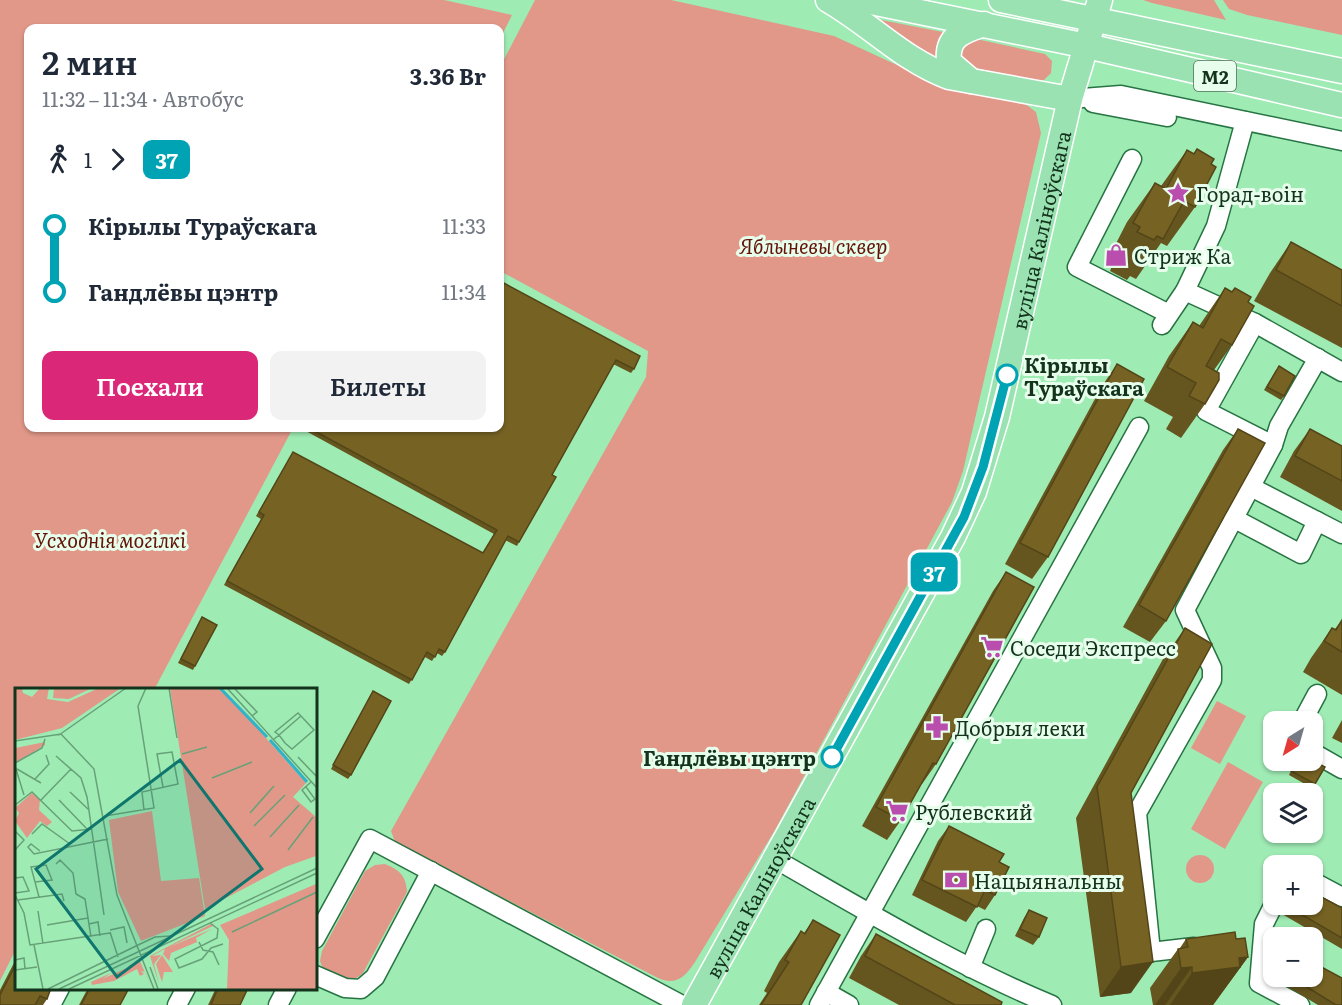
<!DOCTYPE html>
<html lang="ru">
<meta charset="utf-8">
<style>
:root{--surface:#fff;--page:#f2f2f3;--text:#1f2937;--muted:#747a83;--accent:#db2777}
body{margin:0;font-family:Literata,serif;background:var(--page);color:var(--text);height:100vh;display:flex;flex-direction:column;font-size:22px;white-space:nowrap}
*{box-sizing:border-box;margin:0}
p{font-size:20px;color:var(--muted)}
.icon{flex:none;width:33px;height:33px;fill:none;stroke:currentColor;stroke-width:2;stroke-linecap:round;stroke-linejoin:round}
.map{position:relative;flex:1;overflow:hidden}
.panel{position:absolute;left:24px;top:24px;width:480px;height:408px;display:flex;flex-direction:column;background:var(--surface);border-radius:12px;box-shadow:0 2px 4px #0004}
.panel>*{flex:none}
.badge{padding:0 12px;border-radius:9px;font-size:21px;line-height:39px}
.needle{width:39px;rotate:217deg}
.buttons{position:absolute;left:1263px;top:711px;display:grid;gap:12px}
.buttons a{display:grid;place-items:center;width:60px;height:60px;border-radius:12px;background:var(--surface);box-shadow:0 2px 4px #0004;font-size:30px}
.map>.badge{position:absolute;translate:-50% -50%;box-shadow:0 0 0 3px #fff}
.legs{display:flex;align-items:center;gap:9px;height:66px;padding:0 18px;font-size:20px}
.legs p{margin-inline-start:auto}
.summary{display:flex;align-items:center;justify-content:space-between;height:102px;padding:0 18px}
h1{font-size:33px;font-weight:600;line-height:45px}
.action{display:flex;gap:12px;margin-top:auto;padding:12px 18px}
.action a{flex:1;height:69px;border-radius:12px;background:var(--accent);color:#fff;font-size:24px;font-weight:600;line-height:69px;text-align:center}
.action a+a{background:var(--page);color:var(--text)}
ul{padding:0 18px;list-style:none}
li{display:flex;align-items:center;gap:21px;height:66px;font-size:22px}
li i{display:grid;place-items:center;width:9px;height:100%;margin:0 8px;background:currentColor}
li i::after{content:'';width:15px;height:15px;margin:-8px;border:4px solid;border-radius:50%;background:var(--surface)}
li p{margin-inline-start:auto}
li:first-child i{background:linear-gradient(#0000 50%,currentColor 0)}
li:last-child i{background:linear-gradient(currentColor 50%,#0000 0)}
.map>svg:first-child{display:block}
.green{fill:#e19889}
.lines{fill:none;stroke-linecap:round;stroke-linejoin:round}
.minor-casing{stroke:#277443;stroke-width:21}
.major-casing{stroke:#fff;stroke-width:27}
.minor{stroke:#fff;stroke-width:18}
.major{stroke:#9be2b3;stroke-width:24}
.wall{fill:#65551e}
.shaded-wall{fill:#534518}
.building{fill:#766323;stroke:#534518;stroke-width:1.5}
.line-1-casing{stroke:#fff;stroke-width:14}
.line-1{stroke:#00a3b4;stroke-width:9}
.stop-1-dot{fill:#fff;stroke:#00a3b4;stroke-width:3}
.labels{text-anchor:middle;dominant-baseline:central;stroke-width:6;stroke-linejoin:round;paint-order:stroke}
.shield{fill:#e8feed;stroke:#53705b;stroke-width:1.5}
.shield-label{font-size:18px;font-weight:bold;fill:#13331d}
.poi-label{font-size:20px;fill:#13331d;stroke:#e8feed;text-anchor:start}
.street-label{font-size:20px;fill:#13331d;stroke:#e8feed}
.park-label{font-size:20px;font-style:italic;fill:#631407;stroke:#e8feed}
.stop-label{font-size:20px;font-weight:bold;fill:#13331d;stroke:#e8feed;text-anchor:start}
.inset-river{fill:none;stroke:#31b2c9;stroke-width:3}
.inset-road{fill:none;stroke:#67a178;stroke-width:1.5}
.view{fill:#0f766e;fill-opacity:0.15;stroke:#0f766e;stroke-width:3}
.inset-edge{fill:none;stroke:#13331d;stroke-width:3}
</style>
<div class="map">
<svg width="1342" height="1005" viewBox="0 0 1342 1005">
<rect width="100%" height="100%" fill="#9febb4"/>
<g class="green">
<polygon points="0,0 444,0 512,15 500,39 500,28 28,28 28,428 293,428 154,690 16,690 16,949 0,981"/>
<path d="M535 0H671L834 36 936 83 1020 100 1036 112 1041 133 963 471 952 502 775 830 695 962C685 977 676 986 658 978L395 842 391 831 646 377 648 351 500 271V67Z"/>
<polygon points="1143,0 1214,0 1226,20 1152,3"/>
<polygon points="1223,0 1342,0 1342,35 1247,15 1229,9"/>
<polygon points="871,18 948,33 945,65"/>
<polygon points="967,37 1045,54 1052,61 1051,73 1044,80 1037,81 961,65 955,46"/>
<polygon points="1217,701 1246,716 1220,764 1191,748"/>
<polygon points="1228,762 1263,782 1225,849 1191,829"/>
<circle cx="1200" cy="869" r="14"/>
<path d="M385 864C400 870 406 876 407 892L363 973C348 987 338 978 323 969L320 961 322 951 365 871 375 865Z"/>
</g>
<g class="lines">
<g class="minor-casing">
<g id="minor">
<polyline points="1070,99 1121,95 1342,141"/>
<polyline points="1093,103 1167,117"/>
<polyline points="1132,159 1077,267 1169,314"/>
<polyline points="1185,291 1255,323 1342,372"/>
<polyline points="1255,323 1206,411 1273,445"/>
<polyline points="1162,325 1185,291 1216,226 1245,121"/>
<polyline points="1249,486 1342,534"/>
<polyline points="1233,518 1301,554 1317,521"/>
<polyline points="1302,722 1317,694"/>
<polyline points="1312,752 1342,769"/>
<path d="M775 859C866 911 955 965 1052 1005"/>
<polyline points="1312,881 1342,897"/>
<polyline points="1274,904 1264,924 1259,983 1300,1005"/>
<polyline points="315,939 370,839 682,1005"/>
<polyline points="1194,947 1151,952 1137,813 1212,680 1212,668 1185,610 1273,445 1279,426 1318,358"/>
<polyline points="970,968 986,929"/>
<polyline points="315,975 345,988 361,989 375,977 431,871"/>
<polyline points="826,992 849,1005"/>
<polyline points="51,1005 60,988"/>
<polyline points="177,1005 186,988"/>
<polyline points="278,1005 287,988"/>
<polyline points="819,1005 1139,427"/>
</g>
</g>
<g class="major-casing">
<g id="major">
<path d="M828 0C870 24 903 60 949 77L1070 99"/>
<polyline points="861,0 1087,46 1342,105"/>
<polyline points="1001,0 1342,71"/>
<path d="M971 81 949 62C946 36 963 31 984 24"/>
<path id="s1" d="M694 1005 953 537 974 492 997 417 1070 99 1100 0"/>
</g>
</g>
<use href="#minor" class="minor"/>
<use href="#major" class="major"/>
</g>
<g class="wall">
<polygon points="1197,149 1211,164 1195,207 1167,246 1161,243 1136,279 1130,276 1127,280 1110,271 1112,266 1106,263 1127,222 1155,183 1161,186 1187,150 1194,154"/>
<polygon points="1291,242 1342,270 1342,348 1254,301 1270,273"/>
<polygon points="500,281 634,369 631,373 613,364 552,475 519,542 517,546 505,540 445,652 442,656 437,653 432,661 425,657 409,684 224,585 261,519 256,516 291,456 483,553 494,534 304,430 306,428 500,428"/>
<polygon points="1225,288 1232,292 1235,288 1248,302 1232,345 1214,370 1205,404 1181,438 1166,429 1173,417 1144,401 1169,356 1193,322 1199,326"/>
<polygon points="1117,364 1048,557 1032,579 1005,564 1102,386"/>
<polygon points="1276,370 1284,396 1281,400 1264,390"/>
<polygon points="1238,429 1166,621 1150,642 1123,627 1223,450"/>
<polygon points="1310,429 1342,446 1342,511 1280,477 1294,451"/>
<polygon points="1006,572 936,764 922,784 921,783 901,820 887,840 862,826 993,591"/>
<polygon points="202,617 195,666 193,670 178,663"/>
<polygon points="1342,620 1342,695 1303,672 1311,658 1332,628 1335,629"/>
<polygon points="1185,628 1131,793 1131,993 1100,997 1076,818 1163,659"/>
<polygon points="373,691 351,775 348,779 331,769"/>
<polygon points="1342,720 1342,743 1332,738"/>
<polygon points="1297,760 1312,760 1315,784 1312,788 1289,775"/>
<polygon points="949,826 999,862 995,895 985,910 977,906 966,922 912,895 938,841"/>
<polygon points="1285,904 1312,904 1342,908 1342,949 1282,914"/>
<polygon points="1029,910 1039,937 1033,945 1015,936 1024,918"/>
<polygon points="813,920 801,1005 759,1005 767,993 764,991 779,962 801,931 804,933"/>
<polygon points="876,934 1001,1005 899,1005 849,978 861,956"/>
<polygon points="1186,939 1236,939 1248,957 1213,1005 1153,1005 1150,988 1178,949 1180,948"/>
<polygon points="1274,956 1274,976 1312,976 1342,1005 1318,1005 1271,977 1272,958"/>
<polygon points="16,959 16,988 51,988 47,999 43,1005 0,1005 0,990"/>
<polygon points="88,988 129,988 120,1005 79,1005"/>
<polygon points="216,988 248,988 240,1005 208,1005"/>
</g>
<g class="shaded-wall">
<polygon points="1248,957 1213,1005 1170,1005 1192,973 1239,958"/>
<polygon points="1153,962 1131,993 1100,997 1121,967"/>
<polygon points="1192,967 1165,1005 1155,1005 1181,968"/>
</g>
<g class="building">
<polygon points="1197,149 1214,159 1211,164 1216,167 1195,207 1184,201 1163,239 1157,236 1154,240 1137,232 1140,227 1133,223 1155,183 1166,189 1187,150 1194,154"/>
<polygon points="1291,242 1342,270 1342,306 1276,270"/>
<polygon points="500,281 640,356 634,369 616,360 552,475 556,477 519,542 508,536 445,652 439,649 435,657 427,652 412,680 227,581 264,515 259,512 293,452 483,553 497,530 309,428 500,428"/>
<polygon points="1225,288 1232,292 1235,288 1251,297 1248,302 1254,306 1232,345 1221,339 1206,366 1219,373 1219,380 1205,404 1189,396 1196,383 1167,367 1193,322 1203,328"/>
<polygon points="1117,364 1144,379 1048,557 1020,543"/>
<polygon points="1279,366 1295,376 1284,396 1267,387"/>
<polygon points="1238,429 1265,443 1166,621 1139,605"/>
<polygon points="1310,429 1342,446 1342,481 1295,456"/>
<polygon points="1006,572 1034,587 936,764 933,763 901,820 876,807"/>
<polygon points="202,617 217,625 195,666 181,659"/>
<polygon points="1342,620 1342,652 1324,641 1332,628 1336,630"/>
<polygon points="1185,628 1212,644 1131,793 1153,962 1121,967 1097,787"/>
<polygon points="373,691 391,701 351,775 333,765"/>
<polygon points="1297,760 1312,760 1325,767 1315,784 1291,771"/>
<polygon points="949,826 1004,854 999,862 1009,867 995,895 985,890 977,907 922,880"/>
<polygon points="1312,892 1342,908 1342,938 1287,906 1288,904 1312,904"/>
<polygon points="1029,910 1047,918 1039,937 1020,929"/>
<polygon points="813,920 840,935 801,1005 761,1005 789,962 785,960 801,931 805,934"/>
<polygon points="1235,932 1236,939 1245,938 1248,957 1239,958 1240,967 1192,973 1192,967 1181,968 1178,949 1188,947 1186,939"/>
<polygon points="876,934 1002,1002 1001,1005 955,1005 865,956"/>
<polygon points="1312,962 1342,978 1342,1005 1336,1005 1289,976 1312,976"/>
<polygon points="16,964 16,988 51,988 47,999 40,996 35,1005 0,1005 0,995"/>
<polygon points="90,988 129,988 120,1005 81,1005"/>
<polygon points="218,988 248,988 240,1005 211,1005"/>
</g>
<g class="lines">
<g class="line-1-casing">
<polyline id="line-1" points="832,757 964,517 983,467 1007,375"/>
</g>
<use href="#line-1" class="line-1"/>
</g>
<defs>
<g id="sight-bare" transform="scale(1.8)"><path d="M0-6L1.8-2.2L6-1.7L2.9 1.2L3.7 5.4L0 3.3L-3.7 5.4L-2.9 1.2L-6-1.7L-1.8-2.2Z" fill="#ba4eae" stroke="#e8feed" stroke-width="2.5" paint-order="stroke"/></g>
<g id="shop-bare" transform="scale(1.8)"><path d="M-5-2.5h2.3a2.7 3.5 0 0 1 5.4 0H5L5.5 6h-11ZM-1.5-2.5h3a1.5 2.3 0 0 0-3 0Z" fill="#ba4eae" stroke="#e8feed" stroke-width="2.5" paint-order="stroke"/></g>
<g id="supermarket-bare" transform="scale(1.8)"><path d="M-6-5.5h2.5l.6 2H6L4.5 2H-2.5L-4.4-4H-6ZM-1.5 3.2a1.3 1.3 0 1 0 .1 0ZM3 3.2a1.3 1.3 0 1 0 .1 0Z" fill="#ba4eae" stroke="#e8feed" stroke-width="2.5" paint-order="stroke"/></g>
<g id="pharmacy-bare" transform="scale(1.8)"><path d="M-2-6h4v4h4v4h-4v4h-4v-4h-4v-4h4Z" fill="#ba4eae" stroke="#e8feed" stroke-width="2.5" paint-order="stroke"/></g>
<g id="bank-bare" transform="scale(1.8)"><path d="M-6-4H6V4H-6ZM0-2.3a2.3 2.3 0 1 0 0 4.6a2.3 2.3 0 1 0 0-4.6Z" fill="#ba4eae" stroke="#e8feed" stroke-width="2.5" paint-order="stroke"/></g>
</defs>
<g fill-rule="evenodd">
<use href="#sight-bare" x="1178" y="193"/>
<use href="#shop-bare" x="1116" y="255"/>
<use href="#supermarket-bare" x="992" y="647"/>
<use href="#pharmacy-bare" x="937" y="727"/>
<use href="#supermarket-bare" x="897" y="811"/>
<use href="#bank-bare" x="956" y="880"/>
</g>
<g class="stop-1-dot">
<circle cx="1007" cy="375" r="10"/>
<circle cx="832" cy="757" r="10"/>
</g>
<g class="labels">
<rect class="shield" x="1194" y="61" width="42" height="30" rx="4.5"/>
<g class="shield-label">
<text x="1215" y="76">М2</text>
</g>
<g class="poi-label">
<text x="1196" y="193">Горад-воін</text>
<text x="1134" y="255">Стриж Ка</text>
<text x="1010" y="647">Соседи Экспресс</text>
<text x="955" y="727">Добрыя леки</text>
<text x="915" y="811">Рублевский</text>
<text x="974" y="880">Нацыянальны</text>
</g>
<g class="street-label">
<text stroke="none"><textPath href="#s1" startOffset="855">вуліца Каліноўскага</textPath></text>
<text stroke="none"><textPath href="#s1" startOffset="135">вуліца Каліноўскага</textPath></text>
</g>
<g class="park-label">
<text x="813" y="245">Яблыневы сквер</text>
<text x="110" y="539">Усходнія могілкі</text>
</g>
<g class="stop-label">
<text x="1024" y="364">Кірылы<tspan x="1024" dy="23">Тураўскага</tspan></text>
<text x="816" y="757" text-anchor="end">Гандлёвы цэнтр</text>
</g>
</g>
<g transform="translate(15 688)">
<rect width="302" height="302" fill="#9febb4"/>
<path d="M0 0H7L8 5 17 9 25 0H34L32 11 53 14 84 0H106L47 40 0 52ZM39 0H77L54 11 38 10ZM155 0H200L210 4 291 95 278 109 301 129V168L270 179 190 221ZM30 54V57L0 75V60ZM17 105 25 112 24 122 37 134 32 138 25 133 12 150 0 133 4 125 0 120ZM137 123 146 193 184 190 190 228 126 253 103 204 94 132ZM301 196V301H212L214 252 205 237ZM196 236 200 237 154 259 197 241 181 250 182 254 156 265 154 273 148 266 150 261 137 268 146 267 139 276 144 296 135 268ZM147 267 158 284H149L147 294 141 276ZM125 273 137 301 130 284 126 283 129 286 125 288 122 281 99 293 77 297 76 294 98 284 87 291 114 279 119 281 113 278Z" fill="#e19889"/>
<path class="inset-river" d="M205 0 252 49M255 52 292 94"/>
<path class="inset-road" d="M154 0 162 50M212 0 302 100M220 1 242 24 237 28M44 47 111 0M258 52 264 47 286 28 299 42 277 61 270 55 264 47 260 44 283 25 286 28M0 53 46 46 79 81 102 207 139 301M167 66 192 59M41 68 66 90 72 109 89 227M283 69 302 89M0 75 27 60 30 51M0 78 9 107M2 81 26 95M197 90 237 74M20 91 34 76 31 67M291 99 300 111 296 114 287 102 296 94M55 104 74 122M26 112 56 81M44 112 72 141M0 117 17 104 57 143 77 141M129 122 127 104 163 96 157 64 142 66 148 99M235 125 259 98M90 128 139 120 123 18 131 0M239 138 270 107M0 143 9 152 0 162M17 146 27 136 55 156M255 149 284 117M273 162 298 129M25 163 16 156 13 159 19 166 93 151M41 176 45 172 58 185 61 206 70 211 76 249M0 190 8 189 14 203 0 205M20 194 37 192 31 177 16 179 24 209M0 207 9 225 15 257 95 245M3 212 47 206 49 213M23 223 28 256M195 235 203 241 202 250 160 271 164 280 187 271 196 260 208 256M74 236 83 234 85 248M32 237 73 230M95 242 109 239 112 255M95 244 103 269M217 244 302 204M184 254 188 262 198 264 204 277M19 257 28 301M123 257 140 249 156 248M0 272 9 270 10 281M135 279 143 301M0 282 22 279M33 301 123 257M44 301 302 180M54 301 302 185"/>
<path class="view" d="M165 72 247 181 102 289 21 181Z"/>
<rect width="302" height="302" class="inset-edge"/>
</g>
</svg>
<div class="buttons">
<a><svg class="needle" viewBox="-14 -14 28 28"><path d="M0-13l5 13h-10z" fill="#e53935"/><path d="M0 13l5-13h-10z" fill="#747a83"/></svg></a>
<a><svg class="icon" aria-label="layers" viewBox="0 0 24 24"><path d="M12 4l9 5-9 5-9-5zM3 14l9 5 9-5"/></svg></a>
<a>+</a>
<a>−</a>
</div>
<b class="badge" style="left:934px;top:572px;background:#00a3b4;color:#fff">37</b>
<section class="panel">
<div class="summary"><div><h1>2 мин</h1><p>11:32 – 11:34 · Автобус</p></div><b>3.36 Br</b></div>
<div class="legs"><svg class="icon" aria-label="walk" viewBox="0 0 24 24"><circle cx="13" cy="4" r="2"/><path d="M13 8l-2 6 4 7M11 14l-3 7M7 12l3-4h3l4 4"/></svg>1<svg class="icon" aria-label="forward" viewBox="0 0 24 24"><path d="M9 5l7 7-7 7"/></svg><b class="badge" style="background:#00a3b4;color:#fff">37</b></div>
<ul>
<li><i style="color:#00a3b4"></i><b>Кірылы Тураўскага</b><p>11:33</p></li>
<li><i style="color:#00a3b4"></i><b>Гандлёвы цэнтр</b><p>11:34</p></li>
</ul>
<div class="action"><a>Поехали</a><a>Билеты</a></div>
</section>
</div>
